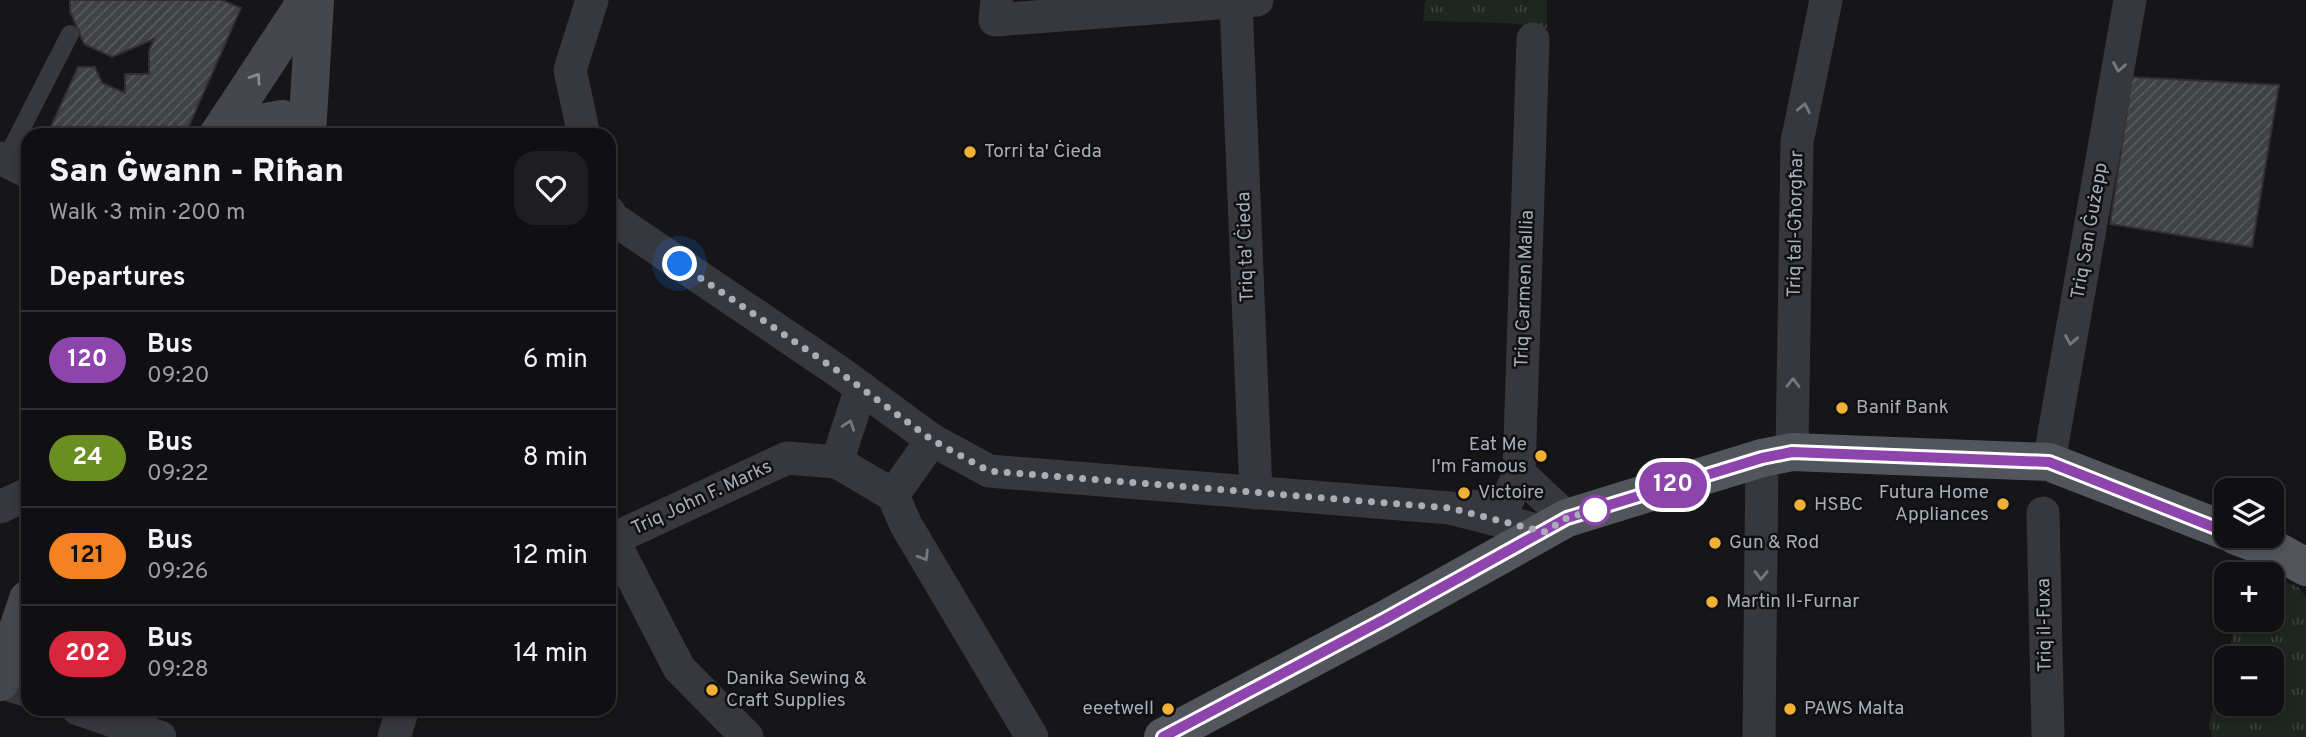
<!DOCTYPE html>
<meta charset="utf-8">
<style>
:root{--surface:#101012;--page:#1e1e20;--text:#f1f3f6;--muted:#9c9d9f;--line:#303032}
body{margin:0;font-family:Overpass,sans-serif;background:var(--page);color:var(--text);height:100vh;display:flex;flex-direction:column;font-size:26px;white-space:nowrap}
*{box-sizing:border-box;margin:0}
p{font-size:23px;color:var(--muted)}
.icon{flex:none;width:38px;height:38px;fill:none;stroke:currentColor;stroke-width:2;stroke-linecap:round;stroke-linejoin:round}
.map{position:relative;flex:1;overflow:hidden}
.details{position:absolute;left:21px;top:128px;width:595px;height:588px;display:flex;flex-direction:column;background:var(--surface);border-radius:21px;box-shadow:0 4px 10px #0003,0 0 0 2px var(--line)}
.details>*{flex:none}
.badge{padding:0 14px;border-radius:23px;font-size:24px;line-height:46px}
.tools{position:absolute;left:2214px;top:478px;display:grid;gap:14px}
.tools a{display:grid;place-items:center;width:70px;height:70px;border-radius:14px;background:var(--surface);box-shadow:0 4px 10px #0003,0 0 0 2px var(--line);font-size:35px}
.you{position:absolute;width:35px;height:35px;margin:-18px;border:5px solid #fff;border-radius:50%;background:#1a73e8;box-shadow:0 0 0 10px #1a73e833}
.map>.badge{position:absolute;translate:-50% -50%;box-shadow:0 0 0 4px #fff}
h2{padding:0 28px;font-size:26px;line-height:63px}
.round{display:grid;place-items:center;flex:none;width:74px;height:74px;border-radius:21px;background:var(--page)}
.headline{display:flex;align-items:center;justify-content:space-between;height:119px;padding:0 28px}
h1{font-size:33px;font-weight:800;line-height:52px}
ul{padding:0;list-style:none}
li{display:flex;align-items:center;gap:21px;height:98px;padding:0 28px;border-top:2px solid var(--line)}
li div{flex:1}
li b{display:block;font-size:26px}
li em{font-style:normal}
li .badge{min-width:77px;font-weight:700;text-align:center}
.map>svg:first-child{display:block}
.grass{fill:url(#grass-tufts)}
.building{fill:url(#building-hatch);stroke:#303034;stroke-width:2}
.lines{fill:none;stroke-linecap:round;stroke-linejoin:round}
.lane{stroke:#37383d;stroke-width:18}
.street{stroke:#37383d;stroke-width:33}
.secondary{stroke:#45474d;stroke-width:38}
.primary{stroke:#53555c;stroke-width:38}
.oneway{stroke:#757881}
.oneway2{stroke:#858993}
.line-casing{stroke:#fff;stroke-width:16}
.line{stroke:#8e44ad;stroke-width:10}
.walk{stroke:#a8adb8;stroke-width:7;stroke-dasharray:0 12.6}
.poi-dot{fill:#f2b134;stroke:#111113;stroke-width:2.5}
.stop-dot{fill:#fff;stroke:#8e44ad;stroke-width:3.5}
.labels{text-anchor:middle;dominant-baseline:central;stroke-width:5;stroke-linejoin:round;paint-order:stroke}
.poi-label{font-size:19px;fill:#a8adb8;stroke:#111113;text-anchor:start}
.street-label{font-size:19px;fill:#a8adb8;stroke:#111113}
</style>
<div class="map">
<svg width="2306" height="737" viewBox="0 0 2306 737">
<defs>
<pattern id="grass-tufts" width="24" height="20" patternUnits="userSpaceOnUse" patternTransform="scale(1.75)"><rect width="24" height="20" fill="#1e261f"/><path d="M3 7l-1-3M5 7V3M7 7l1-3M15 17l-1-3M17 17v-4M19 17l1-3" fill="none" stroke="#3c433d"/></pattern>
<pattern id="building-hatch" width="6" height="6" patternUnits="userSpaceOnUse" patternTransform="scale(1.75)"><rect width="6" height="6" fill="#404145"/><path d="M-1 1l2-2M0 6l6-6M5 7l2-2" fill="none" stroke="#595a5e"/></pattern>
</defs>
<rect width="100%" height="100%" fill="#161618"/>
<g class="grass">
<polygon points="1425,0 1547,0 1547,28 1508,23 1423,21"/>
<polygon points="2272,576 2298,587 2306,597 2306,737 2212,737 2209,723 2226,660 2226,704 2272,704 2272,658 2227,658 2237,620 2272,620"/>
</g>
<g class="building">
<polygon points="70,0 222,0 241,8 185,135 48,133 78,67 95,67 102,83 125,93 125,74 149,74 149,51 154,39 112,57 84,44 70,11"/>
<polygon points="2132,77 2279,85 2252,247 2110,224"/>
</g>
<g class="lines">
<polyline class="lane" points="5,161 70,34"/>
<g class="street">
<polyline points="997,0 995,20 1257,0"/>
<polyline points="1236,2 1256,493"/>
<polyline points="584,135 570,70 592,0"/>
<polyline points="0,158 28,172"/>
<polyline points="609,212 612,218 838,371 932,440"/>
<polyline points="1792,452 1797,142 1826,0"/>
<polyline points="837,462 861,388"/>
<polyline points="2049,462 2130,0"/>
<polyline points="1519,473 1567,518"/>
<polyline points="893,495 906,525 1032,737"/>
<polyline points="0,507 28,494"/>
<polyline points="1466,507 1506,504 1519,473 1533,39"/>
<polyline points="2043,513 2048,737"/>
<polyline points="613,540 679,668 747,737"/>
<polyline points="609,541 787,458 837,462 893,495 932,440 989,471 1450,508 1544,532"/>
<polyline points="0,682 28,691"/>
<polyline points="78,709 160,737"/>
<polyline points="394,737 403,709"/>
<polyline points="1759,737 1762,458"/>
</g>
<g class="secondary">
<polyline points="221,130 282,119 298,135"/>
<polyline points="218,135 307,0"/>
<polyline points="307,135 315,0"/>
<polyline points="0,682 28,599"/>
</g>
<g class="primary">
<polyline points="2236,536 2279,552 2306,567"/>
<polyline points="1163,737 1386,619 1567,518 1762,458 1792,452 2049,462 2226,531"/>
</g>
</g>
<defs><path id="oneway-chevron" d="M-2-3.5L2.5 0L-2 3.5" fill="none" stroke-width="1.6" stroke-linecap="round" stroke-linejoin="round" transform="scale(1.75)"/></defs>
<g class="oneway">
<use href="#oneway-chevron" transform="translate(2119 67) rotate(100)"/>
<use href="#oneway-chevron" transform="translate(1804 108) rotate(-78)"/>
<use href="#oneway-chevron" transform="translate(2071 340) rotate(100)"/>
<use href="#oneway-chevron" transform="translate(1793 383) rotate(-89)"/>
<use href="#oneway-chevron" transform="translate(849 425) rotate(-72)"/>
<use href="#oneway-chevron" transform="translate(924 556) rotate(59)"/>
<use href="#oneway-chevron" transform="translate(1761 575) rotate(91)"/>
</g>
<use class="oneway2" href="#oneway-chevron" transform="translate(256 78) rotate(-56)"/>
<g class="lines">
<g class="line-casing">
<polyline id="line" points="1163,737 1385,619 1567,518 1762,458 1792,452 2049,462 2226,532"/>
</g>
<use href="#line" class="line"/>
<polyline class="walk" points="680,264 838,371 932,440 989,471 1450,508 1544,532 1567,518 1595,510"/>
</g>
<g class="poi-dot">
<circle cx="970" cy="152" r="7"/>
<circle cx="1842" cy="408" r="7"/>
<circle cx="1541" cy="456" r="7"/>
<circle cx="1464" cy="493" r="7"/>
<circle cx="2003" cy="504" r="7"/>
<circle cx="1800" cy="505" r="7"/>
<circle cx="1715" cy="543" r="7"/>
<circle cx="1712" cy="602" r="7"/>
<circle cx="712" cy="690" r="7"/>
<circle cx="1168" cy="709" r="7"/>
<circle cx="1790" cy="709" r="7"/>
</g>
<circle class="stop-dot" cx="1595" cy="510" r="14"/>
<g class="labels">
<g class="poi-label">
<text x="984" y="152">Torri ta' Ċieda</text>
<text x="1856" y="408">Banif Bank</text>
<text x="1527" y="445" text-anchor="end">Eat Me<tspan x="1527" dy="22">I'm Famous</tspan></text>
<text x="1478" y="493">Victoire</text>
<text x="1989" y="493" text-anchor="end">Futura Home<tspan x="1989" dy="22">Appliances</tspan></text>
<text x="1814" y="505">HSBC</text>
<text x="1729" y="543">Gun &amp; Rod</text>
<text x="1726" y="602">Martin Il-Furnar</text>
<text x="726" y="679">Danika Sewing &amp;<tspan x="726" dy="22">Craft Supplies</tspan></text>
<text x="1154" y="709" text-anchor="end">eeetwell</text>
<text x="1804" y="709">PAWS Malta</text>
</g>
<g class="street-label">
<text transform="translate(1796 224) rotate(-89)">Triq tal-Għorgħar</text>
<text transform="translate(2090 231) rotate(-80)">Triq San Ġużepp</text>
<text transform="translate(1246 247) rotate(-92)">Triq ta' Ċieda</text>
<text transform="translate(1525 289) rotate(-88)">Triq Carmen Mallia</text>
<text transform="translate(702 498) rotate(-25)">Triq John F. Marks</text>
<text transform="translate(2045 625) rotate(-91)">Triq il-Fuxa</text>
</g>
</g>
</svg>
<div class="tools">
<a><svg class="icon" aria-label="layers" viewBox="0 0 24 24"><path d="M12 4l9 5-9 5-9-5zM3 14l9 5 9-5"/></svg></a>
<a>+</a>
<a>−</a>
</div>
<div class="you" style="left:680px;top:264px"></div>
<b class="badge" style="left:1673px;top:485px;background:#8e44ad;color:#fff">120</b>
<section class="details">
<div class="headline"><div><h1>San Ġwann - Riħan</h1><p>Walk · 3 min · 200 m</p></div><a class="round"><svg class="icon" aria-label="heart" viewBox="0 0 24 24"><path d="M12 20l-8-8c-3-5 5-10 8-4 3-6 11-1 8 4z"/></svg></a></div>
<h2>Departures</h2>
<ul>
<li><span class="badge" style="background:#8e44ad;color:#fff">120</span><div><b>Bus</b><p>09:20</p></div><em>6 min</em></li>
<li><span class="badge" style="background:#6b8e23;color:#fff">24</span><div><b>Bus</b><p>09:22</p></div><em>8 min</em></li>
<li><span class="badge" style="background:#f58220;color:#111">121</span><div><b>Bus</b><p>09:26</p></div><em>12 min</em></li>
<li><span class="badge" style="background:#d7263d;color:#fff">202</span><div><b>Bus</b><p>09:28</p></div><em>14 min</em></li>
</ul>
</section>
</div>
